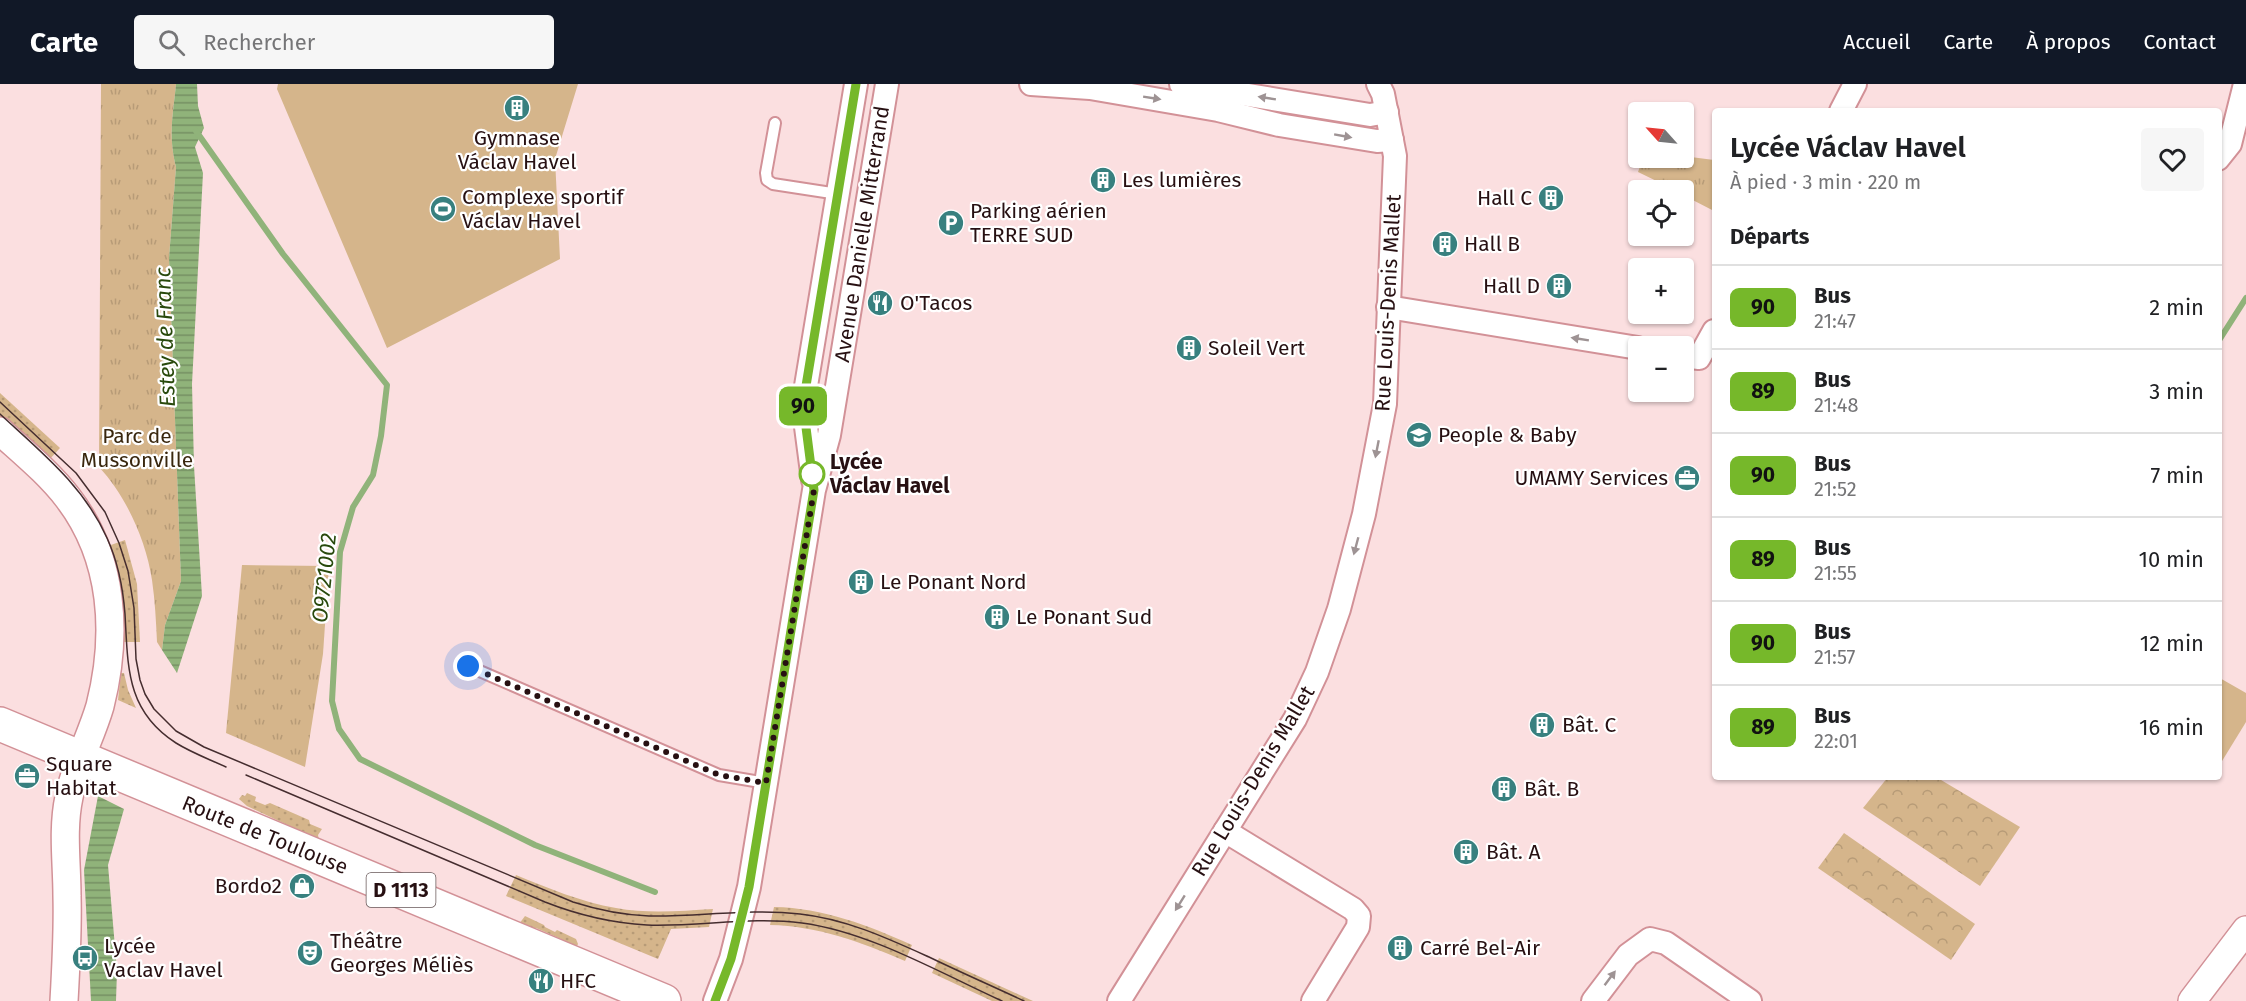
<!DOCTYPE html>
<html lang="fr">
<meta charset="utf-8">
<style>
:root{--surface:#fff;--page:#f6f6f6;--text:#202124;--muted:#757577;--line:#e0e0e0;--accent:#111827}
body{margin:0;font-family:"Fira Sans",sans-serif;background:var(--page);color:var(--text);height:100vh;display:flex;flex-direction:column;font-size:22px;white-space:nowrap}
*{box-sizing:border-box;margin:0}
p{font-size:20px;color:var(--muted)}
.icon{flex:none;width:33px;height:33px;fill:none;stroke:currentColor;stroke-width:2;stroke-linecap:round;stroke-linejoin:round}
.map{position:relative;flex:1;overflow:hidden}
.panel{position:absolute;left:1712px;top:24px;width:510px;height:672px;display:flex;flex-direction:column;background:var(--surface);border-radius:6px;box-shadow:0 2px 4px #0004}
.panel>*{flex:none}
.badge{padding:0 12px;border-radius:9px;font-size:21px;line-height:39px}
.needle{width:39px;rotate:297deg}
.tools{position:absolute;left:1628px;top:18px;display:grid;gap:12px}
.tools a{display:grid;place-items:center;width:66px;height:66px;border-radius:6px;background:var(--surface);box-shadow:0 2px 4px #0004;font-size:30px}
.you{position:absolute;width:30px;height:30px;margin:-15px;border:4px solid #fff;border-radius:50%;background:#1a73e8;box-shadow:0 0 0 9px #1a73e833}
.map>.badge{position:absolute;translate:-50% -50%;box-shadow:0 0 0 3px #fff}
h2{padding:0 18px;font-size:22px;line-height:54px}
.round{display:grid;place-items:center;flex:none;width:63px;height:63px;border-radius:6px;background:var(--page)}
.headline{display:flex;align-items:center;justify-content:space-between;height:102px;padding:0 18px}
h1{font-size:28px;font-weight:600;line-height:45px}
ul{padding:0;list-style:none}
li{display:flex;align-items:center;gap:18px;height:84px;padding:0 18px;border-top:2px solid var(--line)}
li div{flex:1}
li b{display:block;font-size:22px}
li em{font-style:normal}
li .badge{min-width:66px;font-weight:700;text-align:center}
header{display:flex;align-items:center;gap:36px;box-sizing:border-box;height:84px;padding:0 30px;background:var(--accent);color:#fff}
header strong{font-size:28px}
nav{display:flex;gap:33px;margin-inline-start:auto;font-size:21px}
.search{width:420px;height:54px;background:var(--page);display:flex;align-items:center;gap:15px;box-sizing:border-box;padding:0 21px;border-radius:6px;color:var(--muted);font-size:22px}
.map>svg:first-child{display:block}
.grass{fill:url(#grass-dots)}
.forest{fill:url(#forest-crowns)}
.park{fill:url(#park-tufts)}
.garden{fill:#d5b58b}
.water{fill:url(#water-rules)}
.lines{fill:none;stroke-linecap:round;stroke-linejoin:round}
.stream{stroke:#90b37a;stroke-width:6}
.service-casing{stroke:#d29197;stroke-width:14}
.minor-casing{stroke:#d29197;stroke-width:26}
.tertiary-casing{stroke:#d29197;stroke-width:30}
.primary-casing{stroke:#d29197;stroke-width:36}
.service{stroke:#fff;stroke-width:10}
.minor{stroke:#fff;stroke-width:22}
.tertiary{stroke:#fff;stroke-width:27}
.primary{stroke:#fff;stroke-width:33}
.tram{stroke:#452d2f;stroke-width:1.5}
.oneway{fill:#9e9394}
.line-casing{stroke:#fff;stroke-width:14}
.line{stroke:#76b82a;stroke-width:9}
.walk{stroke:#271012;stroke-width:6;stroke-dasharray:0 10.8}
.stop-dot{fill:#fff;stroke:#76b82a;stroke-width:3}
.labels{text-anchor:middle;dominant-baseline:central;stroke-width:4.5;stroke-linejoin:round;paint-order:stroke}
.shield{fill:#fff;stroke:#685859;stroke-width:1.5}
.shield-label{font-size:20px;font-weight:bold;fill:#271012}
.poi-label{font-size:21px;fill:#271012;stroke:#fff;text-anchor:start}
.street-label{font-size:21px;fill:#271012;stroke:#fff}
.park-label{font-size:21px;fill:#39270e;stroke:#fff}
.stop-label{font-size:21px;font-weight:bold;fill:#271012;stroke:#fff;text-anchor:start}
.water-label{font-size:22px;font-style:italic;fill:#29490c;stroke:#fff}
</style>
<header>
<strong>Carte</strong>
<div class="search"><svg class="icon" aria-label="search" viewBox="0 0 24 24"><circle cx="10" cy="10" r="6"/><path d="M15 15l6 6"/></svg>Rechercher</div>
<nav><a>Accueil</a><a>Carte</a><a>À propos</a><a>Contact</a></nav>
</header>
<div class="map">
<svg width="2246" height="917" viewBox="0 0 2246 917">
<defs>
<pattern id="grass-dots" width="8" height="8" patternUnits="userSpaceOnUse" patternTransform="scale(1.5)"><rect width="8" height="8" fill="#d5b58b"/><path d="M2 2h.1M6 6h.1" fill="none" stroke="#b79b77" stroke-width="1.8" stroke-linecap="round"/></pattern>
<pattern id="forest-crowns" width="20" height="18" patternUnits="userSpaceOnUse" patternTransform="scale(1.5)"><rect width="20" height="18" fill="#d5b58b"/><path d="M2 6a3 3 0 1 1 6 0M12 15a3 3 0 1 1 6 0" fill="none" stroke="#b79b77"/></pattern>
<pattern id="park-tufts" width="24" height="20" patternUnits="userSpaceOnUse" patternTransform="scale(1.5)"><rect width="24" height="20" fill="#d5b58b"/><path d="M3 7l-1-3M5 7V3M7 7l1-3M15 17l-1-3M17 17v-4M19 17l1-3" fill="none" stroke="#b79b77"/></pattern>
<pattern id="water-rules" width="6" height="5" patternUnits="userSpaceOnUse" patternTransform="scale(1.5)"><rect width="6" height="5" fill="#90b37a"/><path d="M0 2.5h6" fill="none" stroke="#769063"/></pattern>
</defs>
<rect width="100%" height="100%" fill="#fbdfe0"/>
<g class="grass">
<polygon points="0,309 60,364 48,377 0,333"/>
<polygon points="125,456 137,500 140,558 122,558 108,462"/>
<polygon points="121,589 124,589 128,606 136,624 118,616"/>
<polygon points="247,709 256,713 255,717 265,721 270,719 309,736 310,740 322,745 318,751 319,756 247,722 239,715 242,711 245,712"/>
<path d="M516 791C548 804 581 818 616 824 648 830 681 827 713 825L709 843 671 845 658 875 506 812Z"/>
<path d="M774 823C823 824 868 841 912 861L905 877C861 858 818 842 770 841Z"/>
<polygon points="525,832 544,841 545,843 555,848 557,846 576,855 578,860 575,866 561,855 536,844 532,847 519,840"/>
<polygon points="939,874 1033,917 992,917 932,889"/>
</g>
<g class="forest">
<polygon points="1888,693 1936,693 2020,743 1980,802 1863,724"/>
<polygon points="1844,749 1975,840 1951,876 1818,784"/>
</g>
<g class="park">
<path d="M101 0H176C173 31 168 51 176 83L169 174 181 497 165 541 162 566 157 558C156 537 155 517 152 496 146 456 126 412 99 383Z"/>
<polygon points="1683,72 1714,76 1714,127 1683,111 1683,106 1675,106 1638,88 1643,74"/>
<polygon points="242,481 329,482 323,570 305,683 226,649"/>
</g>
<g class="garden">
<polygon points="278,0 578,0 555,75 560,175 387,264 277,5"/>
<polygon points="2218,593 2246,609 2246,638 2219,682"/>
</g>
<g class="water">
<path d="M176 0H197L198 22 204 44 195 63 203 89 192 300 194 382 202 512 177 589 162 566 165 541 181 497 169 174 176 83C168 51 173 31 176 0Z"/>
<polygon points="98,712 124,725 108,781 117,887 116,917 91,917 84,786"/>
</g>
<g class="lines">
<g class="stream">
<polyline points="196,47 283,170 387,301 381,352 373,391 353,423 340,468 332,617 339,645 360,675 535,761 655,808"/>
<polyline points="2218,258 2246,214"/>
</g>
<g class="service-casing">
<g id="service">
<polyline points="775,39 766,89 767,96 773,100 838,110"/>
<polyline points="468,582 719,691 766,699"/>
</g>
</g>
<g class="minor-casing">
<g id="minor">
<polyline points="1031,0 1090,4 1218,26 1279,41 1377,57 1392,56"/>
<polyline points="1181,0 1370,31 1387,28"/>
<polyline points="1841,27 1855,0"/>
<polyline points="2218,75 2230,60 2245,0"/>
<polyline points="1388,223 1638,264"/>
<polyline points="1683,272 1699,274 1714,247"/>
<polyline points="813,396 803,320 856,0"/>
<polyline points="1225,747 1353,825 1359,832 1358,843 1313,917"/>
<polyline points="715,917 731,875 749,803 814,406 829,351 887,0"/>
<polyline points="1119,917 1295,635 1317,588 1339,525 1364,430 1385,320 1395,72 1383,10 1378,0"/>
<polyline points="1593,917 1628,871 1650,855 1666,859 1750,917"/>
</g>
</g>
<g class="tertiary-casing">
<g id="tertiary">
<path d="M0 347C23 368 49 389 68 414 114 474 118 551 100 622 91 653 75 681 69 713 62 746 67 779 67 812 68 847 66 882 64 917"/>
<polyline points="2192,917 2246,846"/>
</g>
</g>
<g class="primary-casing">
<polyline id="primary" points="0,640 664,917"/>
</g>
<use href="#service" class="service"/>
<use href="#minor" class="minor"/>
<use href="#tertiary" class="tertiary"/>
<use href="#primary" class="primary"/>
<g class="tram">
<path d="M0 318 76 389 105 428 119 459 128 487 134 524 136 575 140 596 145 610 154 625 176 647 204 663 573 818C598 826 623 831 649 832 699 833 749 824 800 830 846 835 887 854 929 873 960 888 992 902 1024 917"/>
<path d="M0 330C41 368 84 402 107 454 118 478 123 504 125 530 128 583 126 627 176 659 192 669 209 675 226 683"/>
<path d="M246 691 545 818C578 831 612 839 647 841 699 843 751 832 802 839 870 848 940 889 1002 917"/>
</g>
</g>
<defs><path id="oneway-solid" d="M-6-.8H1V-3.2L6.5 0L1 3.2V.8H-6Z" transform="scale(1.5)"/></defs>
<g class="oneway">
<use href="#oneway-solid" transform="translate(1152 14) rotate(9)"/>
<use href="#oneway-solid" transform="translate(1267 14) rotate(-171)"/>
<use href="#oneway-solid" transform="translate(1343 52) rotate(10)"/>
<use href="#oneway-solid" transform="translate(1580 255) rotate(-171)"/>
<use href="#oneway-solid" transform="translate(1377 365) rotate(101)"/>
<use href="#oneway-solid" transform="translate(1356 462) rotate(105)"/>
<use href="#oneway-solid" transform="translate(1180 819) rotate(122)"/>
<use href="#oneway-solid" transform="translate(1610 894) rotate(-53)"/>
</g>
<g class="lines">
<g class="line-casing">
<polyline id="line" points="715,917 731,875 749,803 814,406 803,320 856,0"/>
</g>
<use href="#line" class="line"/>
<polyline class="walk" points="468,582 719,691 766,699 814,406 811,386 812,390"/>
</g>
<defs>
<g id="building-disc" transform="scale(1.35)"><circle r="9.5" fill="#38807f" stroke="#fff"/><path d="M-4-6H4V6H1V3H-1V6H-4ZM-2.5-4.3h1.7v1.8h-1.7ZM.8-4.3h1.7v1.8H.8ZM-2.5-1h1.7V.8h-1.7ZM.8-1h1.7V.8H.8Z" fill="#fff"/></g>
<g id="stadium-disc" transform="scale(1.35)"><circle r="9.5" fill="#38807f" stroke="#fff"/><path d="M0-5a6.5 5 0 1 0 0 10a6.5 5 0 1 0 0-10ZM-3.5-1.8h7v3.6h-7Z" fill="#fff"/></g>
<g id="parking-disc" transform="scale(1.35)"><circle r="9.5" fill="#38807f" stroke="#fff"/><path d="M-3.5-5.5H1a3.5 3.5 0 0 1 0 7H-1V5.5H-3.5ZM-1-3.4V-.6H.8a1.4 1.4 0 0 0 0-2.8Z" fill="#fff"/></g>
<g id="restaurant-disc" transform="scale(1.35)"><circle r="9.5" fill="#38807f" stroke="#fff"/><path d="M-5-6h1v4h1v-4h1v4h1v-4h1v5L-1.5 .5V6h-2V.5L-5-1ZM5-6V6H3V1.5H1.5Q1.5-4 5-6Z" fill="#fff"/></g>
<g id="school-disc" transform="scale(1.35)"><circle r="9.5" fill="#38807f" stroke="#fff"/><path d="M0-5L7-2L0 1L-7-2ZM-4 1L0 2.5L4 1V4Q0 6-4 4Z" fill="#fff"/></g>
<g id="office-disc" transform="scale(1.35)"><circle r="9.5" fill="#38807f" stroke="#fff"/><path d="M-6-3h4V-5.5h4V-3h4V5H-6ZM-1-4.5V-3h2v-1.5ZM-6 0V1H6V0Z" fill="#fff"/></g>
<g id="shop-disc" transform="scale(1.35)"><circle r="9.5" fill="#38807f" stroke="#fff"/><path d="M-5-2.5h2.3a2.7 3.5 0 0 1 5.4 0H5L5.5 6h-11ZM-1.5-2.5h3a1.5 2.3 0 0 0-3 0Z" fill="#fff"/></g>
<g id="theatre-disc" transform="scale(1.35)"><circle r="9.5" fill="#38807f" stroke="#fff"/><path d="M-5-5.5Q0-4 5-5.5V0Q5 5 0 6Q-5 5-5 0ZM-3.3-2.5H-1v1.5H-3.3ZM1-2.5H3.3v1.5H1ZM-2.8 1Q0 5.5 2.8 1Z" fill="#fff"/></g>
<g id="bus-disc" transform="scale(1.35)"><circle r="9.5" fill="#38807f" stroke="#fff"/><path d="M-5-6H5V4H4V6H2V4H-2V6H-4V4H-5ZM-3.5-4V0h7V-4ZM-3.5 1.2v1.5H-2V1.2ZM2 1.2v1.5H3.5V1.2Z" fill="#fff"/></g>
</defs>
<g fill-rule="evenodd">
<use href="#building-disc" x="517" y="24"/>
<use href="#building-disc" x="1103" y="96"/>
<use href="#building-disc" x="1551" y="114"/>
<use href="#stadium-disc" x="443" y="125"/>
<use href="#parking-disc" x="951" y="139"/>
<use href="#building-disc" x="1445" y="160"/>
<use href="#building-disc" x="1559" y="202"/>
<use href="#restaurant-disc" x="880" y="219"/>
<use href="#building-disc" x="1189" y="264"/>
<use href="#school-disc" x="1419" y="351"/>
<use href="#office-disc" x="1687" y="394"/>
<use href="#building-disc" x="861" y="498"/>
<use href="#building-disc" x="997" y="533"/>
<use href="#building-disc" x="1542" y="641"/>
<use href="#office-disc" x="27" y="692"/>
<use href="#building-disc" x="1504" y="705"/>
<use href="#building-disc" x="1466" y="768"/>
<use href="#shop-disc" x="302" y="802"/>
<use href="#building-disc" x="1400" y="864"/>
<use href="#theatre-disc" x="310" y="869"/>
<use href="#bus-disc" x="85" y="874"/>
<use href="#restaurant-disc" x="541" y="897"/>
</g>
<circle class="stop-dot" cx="812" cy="390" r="12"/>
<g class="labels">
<rect class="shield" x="366.5" y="789" width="69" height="34" rx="4.5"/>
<g class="shield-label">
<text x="401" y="806">D 1113</text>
</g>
<g class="poi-label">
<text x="517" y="54" text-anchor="middle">Gymnase<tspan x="517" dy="24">Václav Havel</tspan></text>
<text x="1122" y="96">Les lumières</text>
<text x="462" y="113">Complexe sportif<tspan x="462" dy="24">Václav Havel</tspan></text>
<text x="1532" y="114" text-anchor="end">Hall C</text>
<text x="970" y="127">Parking aérien<tspan x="970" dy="24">TERRE SUD</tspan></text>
<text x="1464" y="160">Hall B</text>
<text x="1540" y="202" text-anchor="end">Hall D</text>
<text x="900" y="219">O'Tacos</text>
<text x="1208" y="264">Soleil Vert</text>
<text x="1438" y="351">People &amp; Baby</text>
<text x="1668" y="394" text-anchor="end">UMAMY Services</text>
<text x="880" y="498">Le Ponant Nord</text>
<text x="1016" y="533">Le Ponant Sud</text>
<text x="1562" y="641">Bât. C</text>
<text x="46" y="680">Square<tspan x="46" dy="24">Habitat</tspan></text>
<text x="1524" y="705">Bât. B</text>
<text x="1486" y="768">Bât. A</text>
<text x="282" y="802" text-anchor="end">Bordo2</text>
<text x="330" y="857">Théâtre<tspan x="330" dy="24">Georges Méliès</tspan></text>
<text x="104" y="862">Lycée<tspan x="104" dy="24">Vaclav Havel</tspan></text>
<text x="1420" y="864">Carré Bel-Air</text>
<text x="560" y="897">HFC</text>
</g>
<g class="street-label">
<text transform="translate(862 150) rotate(-81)">Avenue Danielle Mitterrand</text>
<text transform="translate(1388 219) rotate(-87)">Rue Louis-Denis Mallet</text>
<text transform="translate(1253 697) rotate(-59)">Rue Louis-Denis Mallet</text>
<text transform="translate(265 751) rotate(22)">Route de Toulouse</text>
</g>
<g class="park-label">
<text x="137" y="352">Parc de<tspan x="137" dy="24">Mussonville</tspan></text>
</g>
<g class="stop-label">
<text x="830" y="378">Lycée<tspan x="830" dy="24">Václav Havel</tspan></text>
</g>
<g class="water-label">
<text transform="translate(165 253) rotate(-92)">Estey de Franc</text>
<text transform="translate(324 494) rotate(-84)">O9721002</text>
</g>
</g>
</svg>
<div class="tools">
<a><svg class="needle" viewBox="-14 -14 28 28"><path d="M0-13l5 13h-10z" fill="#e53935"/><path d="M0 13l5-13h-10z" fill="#757577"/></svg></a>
<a><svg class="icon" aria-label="locate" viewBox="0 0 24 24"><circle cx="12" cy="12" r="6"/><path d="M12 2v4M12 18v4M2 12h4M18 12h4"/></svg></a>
<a>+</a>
<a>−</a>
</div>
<div class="you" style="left:468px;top:582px"></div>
<b class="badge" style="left:803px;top:322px;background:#76b82a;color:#111">90</b>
<section class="panel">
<div class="headline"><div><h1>Lycée Václav Havel</h1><p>À pied · 3 min · 220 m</p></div><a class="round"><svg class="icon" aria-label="heart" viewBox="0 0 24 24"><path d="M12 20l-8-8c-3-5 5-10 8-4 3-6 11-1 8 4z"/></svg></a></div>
<h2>Départs</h2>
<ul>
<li><span class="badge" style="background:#76b82a;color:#111">90</span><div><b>Bus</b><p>21:47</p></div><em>2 min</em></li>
<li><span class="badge" style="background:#76b82a;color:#111">89</span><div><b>Bus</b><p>21:48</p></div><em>3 min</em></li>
<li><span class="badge" style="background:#76b82a;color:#111">90</span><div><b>Bus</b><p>21:52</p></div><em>7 min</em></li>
<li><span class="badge" style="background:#76b82a;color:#111">89</span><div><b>Bus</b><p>21:55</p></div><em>10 min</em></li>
<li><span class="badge" style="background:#76b82a;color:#111">90</span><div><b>Bus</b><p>21:57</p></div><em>12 min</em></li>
<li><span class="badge" style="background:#76b82a;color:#111">89</span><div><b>Bus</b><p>22:01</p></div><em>16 min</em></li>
</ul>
</section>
</div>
